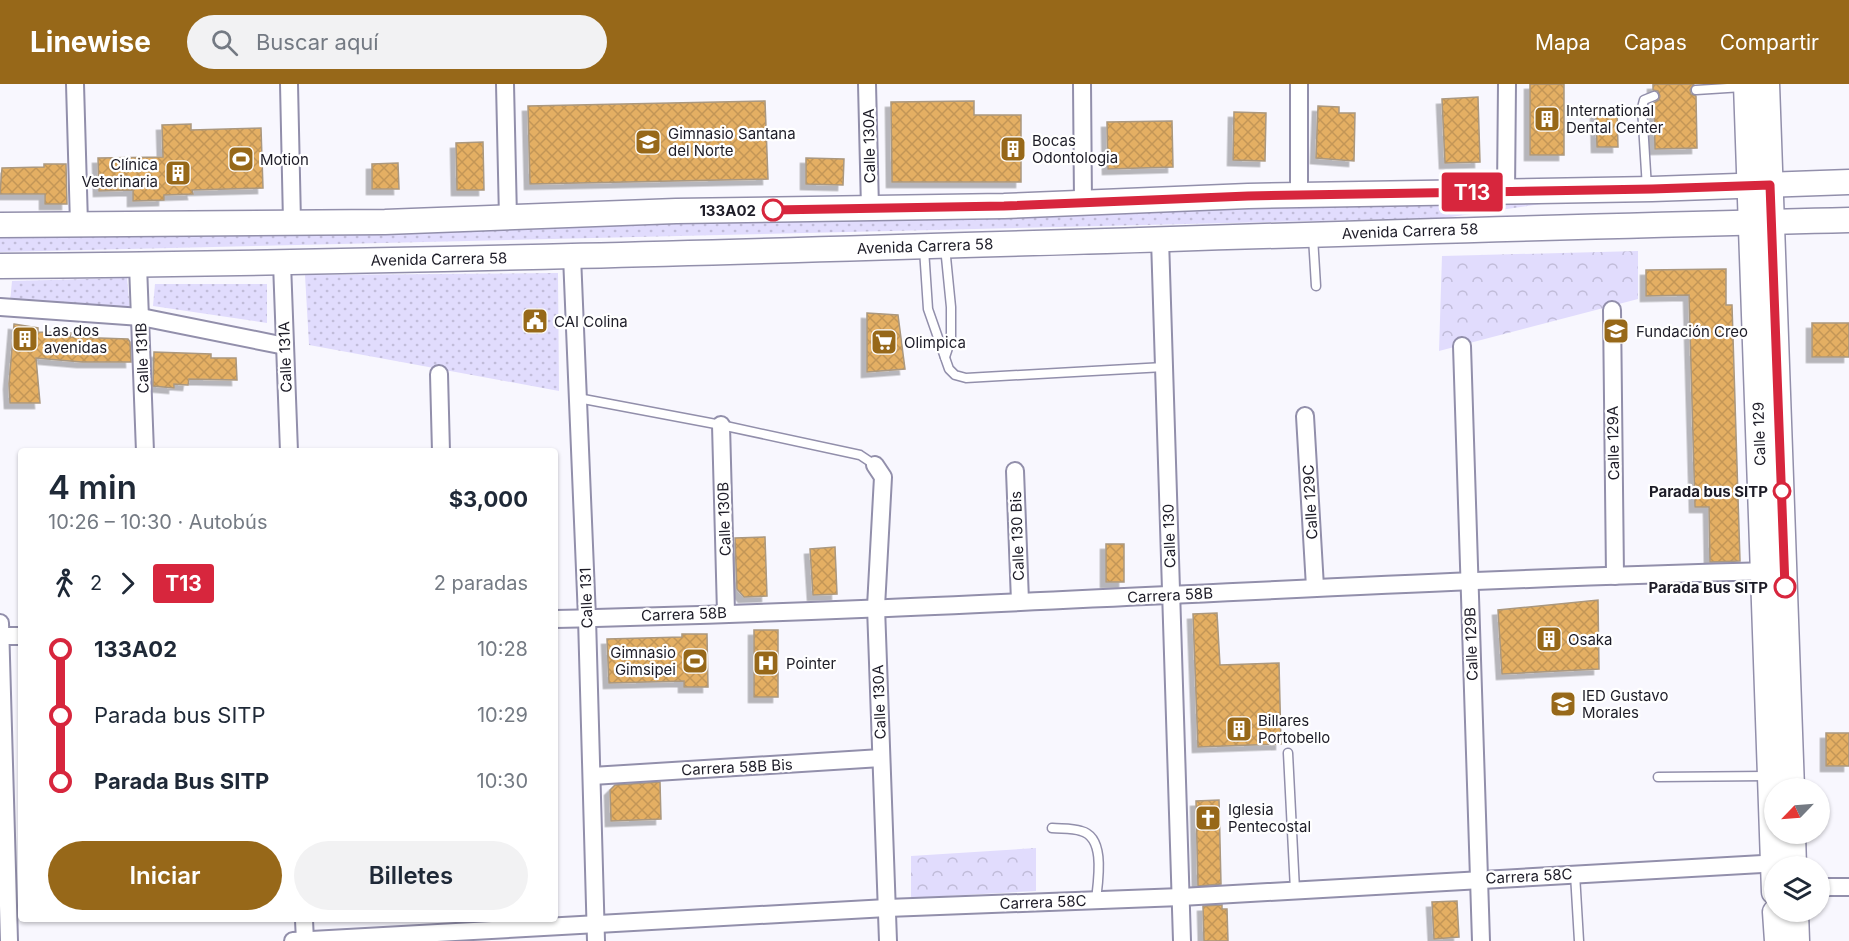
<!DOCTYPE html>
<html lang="es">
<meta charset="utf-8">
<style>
:root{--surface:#fff;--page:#f2f2f3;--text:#1f2937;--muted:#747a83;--accent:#976819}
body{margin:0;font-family:Inter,sans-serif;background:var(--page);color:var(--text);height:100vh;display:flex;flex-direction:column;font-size:22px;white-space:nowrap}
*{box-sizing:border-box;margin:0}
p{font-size:20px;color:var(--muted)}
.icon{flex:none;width:33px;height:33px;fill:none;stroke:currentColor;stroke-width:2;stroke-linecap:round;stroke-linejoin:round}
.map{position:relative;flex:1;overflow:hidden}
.drawer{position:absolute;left:18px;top:364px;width:540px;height:474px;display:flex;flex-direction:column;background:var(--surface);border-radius:6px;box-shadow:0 2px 4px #0004}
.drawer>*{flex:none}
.badge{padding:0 12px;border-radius:4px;font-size:21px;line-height:39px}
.needle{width:39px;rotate:245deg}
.tools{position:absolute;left:1764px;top:694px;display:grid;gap:12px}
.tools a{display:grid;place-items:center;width:66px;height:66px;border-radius:50%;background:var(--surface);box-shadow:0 2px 4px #0004;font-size:30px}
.map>.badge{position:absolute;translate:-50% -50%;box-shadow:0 0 0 3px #fff}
.legs{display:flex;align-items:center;gap:9px;height:66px;padding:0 30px;font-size:20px}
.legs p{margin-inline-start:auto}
.headline{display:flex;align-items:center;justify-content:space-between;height:102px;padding:0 30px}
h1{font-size:33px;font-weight:600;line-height:45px}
.primary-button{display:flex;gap:12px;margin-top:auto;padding:12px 30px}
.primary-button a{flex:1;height:69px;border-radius:36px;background:var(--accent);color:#fff;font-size:24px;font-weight:600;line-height:69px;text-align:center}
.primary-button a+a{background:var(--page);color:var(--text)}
ul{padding:0 30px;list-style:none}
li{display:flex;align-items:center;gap:21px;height:66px;font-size:22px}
li i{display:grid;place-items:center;width:9px;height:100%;margin:0 8px;background:currentColor}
li i::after{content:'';width:15px;height:15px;margin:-8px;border:4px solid;border-radius:50%;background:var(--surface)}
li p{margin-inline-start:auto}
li:first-child i{background:linear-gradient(#0000 50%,currentColor 0)}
li:last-child i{background:linear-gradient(currentColor 50%,#0000 0)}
header{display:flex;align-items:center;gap:36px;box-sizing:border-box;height:84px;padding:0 30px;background:var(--accent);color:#fff}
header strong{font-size:28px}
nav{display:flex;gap:33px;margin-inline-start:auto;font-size:21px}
.search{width:420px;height:54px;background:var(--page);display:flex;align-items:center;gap:15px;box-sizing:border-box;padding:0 21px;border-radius:33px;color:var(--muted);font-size:22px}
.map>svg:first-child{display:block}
.grass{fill:url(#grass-dots)}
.park{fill:url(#park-crowns)}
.building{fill:url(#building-cross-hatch);stroke:#ab987f;stroke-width:1.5;filter:url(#shadow)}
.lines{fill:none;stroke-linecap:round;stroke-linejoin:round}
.service-casing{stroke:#928fab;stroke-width:11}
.minor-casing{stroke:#928fab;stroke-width:20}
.secondary-casing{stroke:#928fab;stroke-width:27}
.service{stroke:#fff;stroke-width:8}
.minor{stroke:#fff;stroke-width:16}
.secondary{stroke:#fff;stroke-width:24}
.line-1-casing{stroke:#fff;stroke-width:14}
.line-1{stroke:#d7263d;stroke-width:9}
.stop-1-dot{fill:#fff;stroke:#d7263d;stroke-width:3}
.labels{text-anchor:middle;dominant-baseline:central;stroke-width:4.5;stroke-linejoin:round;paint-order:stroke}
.poi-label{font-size:15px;fill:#1d1c27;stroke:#fff;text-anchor:start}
.street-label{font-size:15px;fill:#1d1c27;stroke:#fff}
.stop-label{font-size:15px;font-weight:bold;fill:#1d1c27;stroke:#fff;text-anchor:end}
</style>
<header>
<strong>Linewise</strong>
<div class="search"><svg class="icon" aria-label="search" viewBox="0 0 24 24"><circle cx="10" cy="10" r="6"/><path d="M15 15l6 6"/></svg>Buscar aquí</div>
<nav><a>Mapa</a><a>Capas</a><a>Compartir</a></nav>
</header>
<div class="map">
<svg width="1849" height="857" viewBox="0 0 1849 857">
<defs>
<pattern id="grass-dots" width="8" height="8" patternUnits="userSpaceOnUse" patternTransform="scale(1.5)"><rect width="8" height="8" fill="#e1dcfd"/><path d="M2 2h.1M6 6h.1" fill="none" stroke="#c1bcd9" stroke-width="1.8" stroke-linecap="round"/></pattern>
<pattern id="park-crowns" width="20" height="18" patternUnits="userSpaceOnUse" patternTransform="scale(1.5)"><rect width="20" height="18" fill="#e1dcfd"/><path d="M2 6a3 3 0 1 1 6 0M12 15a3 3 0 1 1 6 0" fill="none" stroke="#c1bcd9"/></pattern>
<pattern id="building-cross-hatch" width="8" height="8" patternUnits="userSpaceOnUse" patternTransform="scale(1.5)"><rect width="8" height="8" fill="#e4af64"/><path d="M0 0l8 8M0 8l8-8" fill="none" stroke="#c39657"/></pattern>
<filter id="shadow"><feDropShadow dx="-5.5" dy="5.5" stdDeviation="0" flood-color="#0004"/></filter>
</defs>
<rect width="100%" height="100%" fill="#f8f7fe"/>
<g class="grass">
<polygon points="1569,116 1444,134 0,168 0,149"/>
<polygon points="558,189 559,307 309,261 305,191"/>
<polygon points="127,194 130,226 10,219 12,197"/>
<polygon points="155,200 267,200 267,239 153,222"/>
</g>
<g class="park">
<polygon points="1638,167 1638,215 1439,267 1442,172"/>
<polygon points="1036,764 1036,807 911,814 911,772"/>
</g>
<g class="building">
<rect x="1530" y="0" width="34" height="71"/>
<polygon points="1653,0 1694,0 1690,6 1691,10 1696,12 1697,64 1655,65 1654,19 1659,16 1660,12 1658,7 1653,6"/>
<polygon points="1478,13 1480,78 1445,79 1442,15"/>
<polygon points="765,17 768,95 530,100 528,22"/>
<polygon points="974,17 974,31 1021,31 1021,98 892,98 891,18"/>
<polygon points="1318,22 1339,23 1339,29 1355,29 1354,77 1316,74"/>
<polygon points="1234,28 1266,29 1265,77 1233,76"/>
<polygon points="1596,28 1617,28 1618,63 1597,63"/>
<polygon points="1172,37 1173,83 1108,85 1107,38"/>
<polygon points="191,40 191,46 261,44 263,104 192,106 193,110 164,111 164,116 133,117 133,106 99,107 98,74 163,73 162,41"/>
<polygon points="483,58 484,106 457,106 456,59"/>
<polygon points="806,74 844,75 843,101 806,100"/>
<polygon points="398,79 399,105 372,105 372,80"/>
<polygon points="44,80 66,80 67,120 45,120 45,110 0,110 2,84 44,83"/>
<polygon points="1726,185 1726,221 1732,221 1740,477 1710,478 1709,423 1695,423 1689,211 1646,212 1646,186"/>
<polygon points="867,229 898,231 905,285 867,288"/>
<rect x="1812" y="239" width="37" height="34"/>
<polygon points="14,240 38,244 38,248 71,249 70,253 128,255 130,258 131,278 82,278 36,274 40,319 10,319 9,300"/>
<polygon points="154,268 211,270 211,274 236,274 237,296 189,295 188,301 174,300 174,304 153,302"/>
<polygon points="765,453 767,512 744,513 737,505 735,454"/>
<rect x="1106" y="460" width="18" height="38"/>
<polygon points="835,463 837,510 813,511 810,465"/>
<polygon points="1598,516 1599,585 1502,590 1498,526"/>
<polygon points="1217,529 1220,581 1279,579 1281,660 1198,663 1193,530"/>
<rect x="754" y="546" width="24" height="67"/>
<polygon points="682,550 707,550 708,603 684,603 684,597 609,599 607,555 682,553"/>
<rect x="1826" y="649" width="23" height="33"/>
<polygon points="660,698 661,735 611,737 610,706 615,701"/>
<polygon points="1219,716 1221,800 1198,802 1196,717"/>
<polygon points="1457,817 1459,853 1434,855 1432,818"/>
<polygon points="1222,821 1222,825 1227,825 1228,857 1204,857 1203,822"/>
</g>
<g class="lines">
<g class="service-casing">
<g id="service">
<polyline points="1696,6 1743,3"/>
<polyline points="1647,104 1642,24 1644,16 1654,12"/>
<polyline points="1313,153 1316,202"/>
<polyline points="924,165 928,225 949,285 955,291 966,294 1164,283"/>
<polyline points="945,273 951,255 951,223 945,163"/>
<polyline points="578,314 721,341 860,371 875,381"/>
<polyline points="1288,669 1295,806"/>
<polyline points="1658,693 1767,692"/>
<path d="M1052 744C1061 745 1072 744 1081 747 1106 753 1098 797 1096 816"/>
<polyline points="1575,790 1579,857"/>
</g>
</g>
<g class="minor-casing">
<g id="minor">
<polyline points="75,0 79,140"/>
<polyline points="289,0 292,138"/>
<polyline points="505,0 508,134"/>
<polyline points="867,0 870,124"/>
<polyline points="1082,0 1083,118"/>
<polyline points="1506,108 1507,0"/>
<polyline points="1299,111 1299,0"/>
<polyline points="1160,155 1182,857"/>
<polyline points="572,172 587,534 596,857"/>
<polyline points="282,179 289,368"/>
<polyline points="138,181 145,368"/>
<polyline points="0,223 141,233 285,262"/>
<polyline points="1612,226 1615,492"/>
<polyline points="1462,262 1481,857"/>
<polyline points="439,290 441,368"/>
<polyline points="1305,332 1315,503"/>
<polyline points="721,341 726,529"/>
<polyline points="875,381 883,393 876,523 888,857"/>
<polyline points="1015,387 1020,517"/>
<path d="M555 535C961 526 1366 497 1771 487"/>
<polyline points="0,539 9,857"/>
<polyline points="0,552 21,552"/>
<polyline points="592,692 881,674"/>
<polyline points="1820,803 1849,803"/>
<polyline points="304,836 305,857"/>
<polyline points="293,857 887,824 1181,813 1781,779"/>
</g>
</g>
<g class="secondary-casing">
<g id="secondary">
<polyline points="1746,0 1774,808"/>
<polyline points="1767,0 1792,705"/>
<polyline points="0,141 385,138 676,127 1004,122 1248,112 1652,105 1849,98"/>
<path d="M0 182C616 177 1233 150 1849 136"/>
<polyline points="1793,750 1794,783"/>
<polyline points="1775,828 1777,857"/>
<polyline points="1796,828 1797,857"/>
</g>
</g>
<use href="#service" class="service"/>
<use href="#minor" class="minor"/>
<use href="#secondary" class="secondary"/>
</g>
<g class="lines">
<g class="line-1-casing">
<polyline id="line-1" points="773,126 1004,122 1248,112 1652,105 1770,101 1785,503"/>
</g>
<use href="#line-1" class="line-1"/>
</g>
<defs>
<g id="building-square" transform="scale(1.35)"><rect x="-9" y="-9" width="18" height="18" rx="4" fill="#976819" stroke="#fff"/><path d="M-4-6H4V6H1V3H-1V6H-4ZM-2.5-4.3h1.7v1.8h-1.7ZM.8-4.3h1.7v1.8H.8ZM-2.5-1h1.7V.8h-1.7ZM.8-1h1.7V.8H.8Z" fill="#fff"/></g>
<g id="school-square" transform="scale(1.35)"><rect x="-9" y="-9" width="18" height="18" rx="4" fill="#976819" stroke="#fff"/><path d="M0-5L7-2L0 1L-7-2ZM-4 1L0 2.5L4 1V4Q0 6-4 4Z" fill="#fff"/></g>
<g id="stadium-square" transform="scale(1.35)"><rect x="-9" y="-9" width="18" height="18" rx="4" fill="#976819" stroke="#fff"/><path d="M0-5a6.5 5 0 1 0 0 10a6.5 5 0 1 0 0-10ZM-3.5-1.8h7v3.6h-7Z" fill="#fff"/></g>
<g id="civic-square" transform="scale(1.35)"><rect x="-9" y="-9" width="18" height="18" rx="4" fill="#976819" stroke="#fff"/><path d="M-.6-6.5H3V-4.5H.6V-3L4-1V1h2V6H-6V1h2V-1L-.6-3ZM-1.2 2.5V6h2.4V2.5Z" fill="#fff"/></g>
<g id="supermarket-square" transform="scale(1.35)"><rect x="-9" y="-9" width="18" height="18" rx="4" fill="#976819" stroke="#fff"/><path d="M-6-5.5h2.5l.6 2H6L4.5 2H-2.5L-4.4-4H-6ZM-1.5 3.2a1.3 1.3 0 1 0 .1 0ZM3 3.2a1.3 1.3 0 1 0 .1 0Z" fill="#fff"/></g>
<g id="hospital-square" transform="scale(1.35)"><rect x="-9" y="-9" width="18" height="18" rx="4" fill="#976819" stroke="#fff"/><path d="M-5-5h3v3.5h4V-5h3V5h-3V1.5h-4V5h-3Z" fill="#fff"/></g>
<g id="church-square" transform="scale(1.35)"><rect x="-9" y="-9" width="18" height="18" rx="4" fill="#976819" stroke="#fff"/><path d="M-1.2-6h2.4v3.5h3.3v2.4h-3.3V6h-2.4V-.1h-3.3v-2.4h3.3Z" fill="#fff"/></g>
</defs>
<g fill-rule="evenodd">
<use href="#building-square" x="1547" y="35"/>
<use href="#school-square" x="648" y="58"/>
<use href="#building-square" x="1013" y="65"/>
<use href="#stadium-square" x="241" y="75"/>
<use href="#building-square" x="178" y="89"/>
<use href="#civic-square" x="535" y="237"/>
<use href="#school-square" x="1616" y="247"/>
<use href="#building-square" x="25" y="255"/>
<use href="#supermarket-square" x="884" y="258"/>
<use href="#building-square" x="1549" y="555"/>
<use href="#stadium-square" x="695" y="577"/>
<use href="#hospital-square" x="766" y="579"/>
<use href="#school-square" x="1563" y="620"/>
<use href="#building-square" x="1239" y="645"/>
<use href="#church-square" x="1208" y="734"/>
</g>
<g class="stop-1-dot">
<circle cx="773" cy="126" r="10"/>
<circle cx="1782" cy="407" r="8"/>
<circle cx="1785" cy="503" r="10"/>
</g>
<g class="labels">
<g class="poi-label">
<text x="1566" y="26">International<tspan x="1566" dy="17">Dental Center</tspan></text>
<text x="668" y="49">Gimnasio Santana<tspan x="668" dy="17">del Norte</tspan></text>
<text x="1032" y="56">Bocas<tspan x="1032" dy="17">Odontologia</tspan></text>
<text x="260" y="75">Motion</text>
<text x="158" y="80" text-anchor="end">Clínica<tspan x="158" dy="17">Veterinaria</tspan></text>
<text x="554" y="237">CAI Colina</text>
<text x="44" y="246">Las dos<tspan x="44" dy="17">avenidas</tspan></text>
<text x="1636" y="247">Fundación Creo</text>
<text x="904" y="258">Olimpica</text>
<text x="1568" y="555">Osaka</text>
<text x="676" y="568" text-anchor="end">Gimnasio<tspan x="676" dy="17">Gimsipei</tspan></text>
<text x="786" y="579">Pointer</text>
<text x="1582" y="611">IED Gustavo<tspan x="1582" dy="17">Morales</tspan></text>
<text x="1258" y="636">Billares<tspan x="1258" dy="17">Portobello</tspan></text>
<text x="1228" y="725">Iglesia<tspan x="1228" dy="17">Pentecostal</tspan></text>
</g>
<g class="street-label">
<text transform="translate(869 62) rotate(-91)">Calle 130A</text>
<text transform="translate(1410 147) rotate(-2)">Avenida Carrera 58</text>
<text transform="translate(925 162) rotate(-2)">Avenida Carrera 58</text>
<text transform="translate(439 175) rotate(-1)">Avenida Carrera 58</text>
<text transform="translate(285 273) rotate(-92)">Calle 131A</text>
<text transform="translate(142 274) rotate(-92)">Calle 131B</text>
<text transform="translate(1759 350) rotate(-92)">Calle 129</text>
<text transform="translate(1613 359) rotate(-91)">Calle 129A</text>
<text transform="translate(1310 418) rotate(-93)">Calle 129C</text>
<text transform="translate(724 435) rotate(-92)">Calle 130B</text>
<text transform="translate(1017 452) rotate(-92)">Calle 130 Bis</text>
<text transform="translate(1169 452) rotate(-92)">Calle 130</text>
<text transform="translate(1170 511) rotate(-3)">Carrera 58B</text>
<text transform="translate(586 514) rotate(-92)">Calle 131</text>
<text transform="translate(684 530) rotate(-2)">Carrera 58B</text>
<text transform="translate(1471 560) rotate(-92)">Calle 129B</text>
<text transform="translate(879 618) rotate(-92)">Calle 130A</text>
<text transform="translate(737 683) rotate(-3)">Carrera 58B Bis</text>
<text transform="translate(1529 792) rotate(-3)">Carrera 58C</text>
<text transform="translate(1043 818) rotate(-2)">Carrera 58C</text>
</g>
<g class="stop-label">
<text x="756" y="126">133A02</text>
<text x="1768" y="407">Parada bus SITP</text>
<text x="1768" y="503">Parada Bus SITP</text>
</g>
</g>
</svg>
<div class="tools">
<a><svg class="needle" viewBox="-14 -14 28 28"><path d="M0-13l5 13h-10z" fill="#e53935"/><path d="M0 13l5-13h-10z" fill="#747a83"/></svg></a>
<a><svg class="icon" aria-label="layers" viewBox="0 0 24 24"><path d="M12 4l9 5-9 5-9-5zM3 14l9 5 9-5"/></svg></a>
</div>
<b class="badge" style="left:1472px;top:108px;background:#d7263d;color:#fff">T13</b>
<section class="drawer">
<div class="headline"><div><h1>4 min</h1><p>10:26 – 10:30 · Autobús</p></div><b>$3,000</b></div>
<div class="legs"><svg class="icon" aria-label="walk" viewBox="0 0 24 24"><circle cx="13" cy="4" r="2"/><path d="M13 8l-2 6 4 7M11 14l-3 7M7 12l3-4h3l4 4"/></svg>2<svg class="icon" aria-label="forward" viewBox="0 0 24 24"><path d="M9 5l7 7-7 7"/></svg><b class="badge" style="background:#d7263d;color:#fff">T13</b><p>2 paradas</p></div>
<ul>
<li><i style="color:#d7263d"></i><b>133A02</b><p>10:28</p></li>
<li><i style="color:#d7263d"></i><span>Parada bus SITP</span><p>10:29</p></li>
<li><i style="color:#d7263d"></i><b>Parada Bus SITP</b><p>10:30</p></li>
</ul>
<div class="primary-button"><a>Iniciar</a><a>Billetes</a></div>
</section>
</div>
